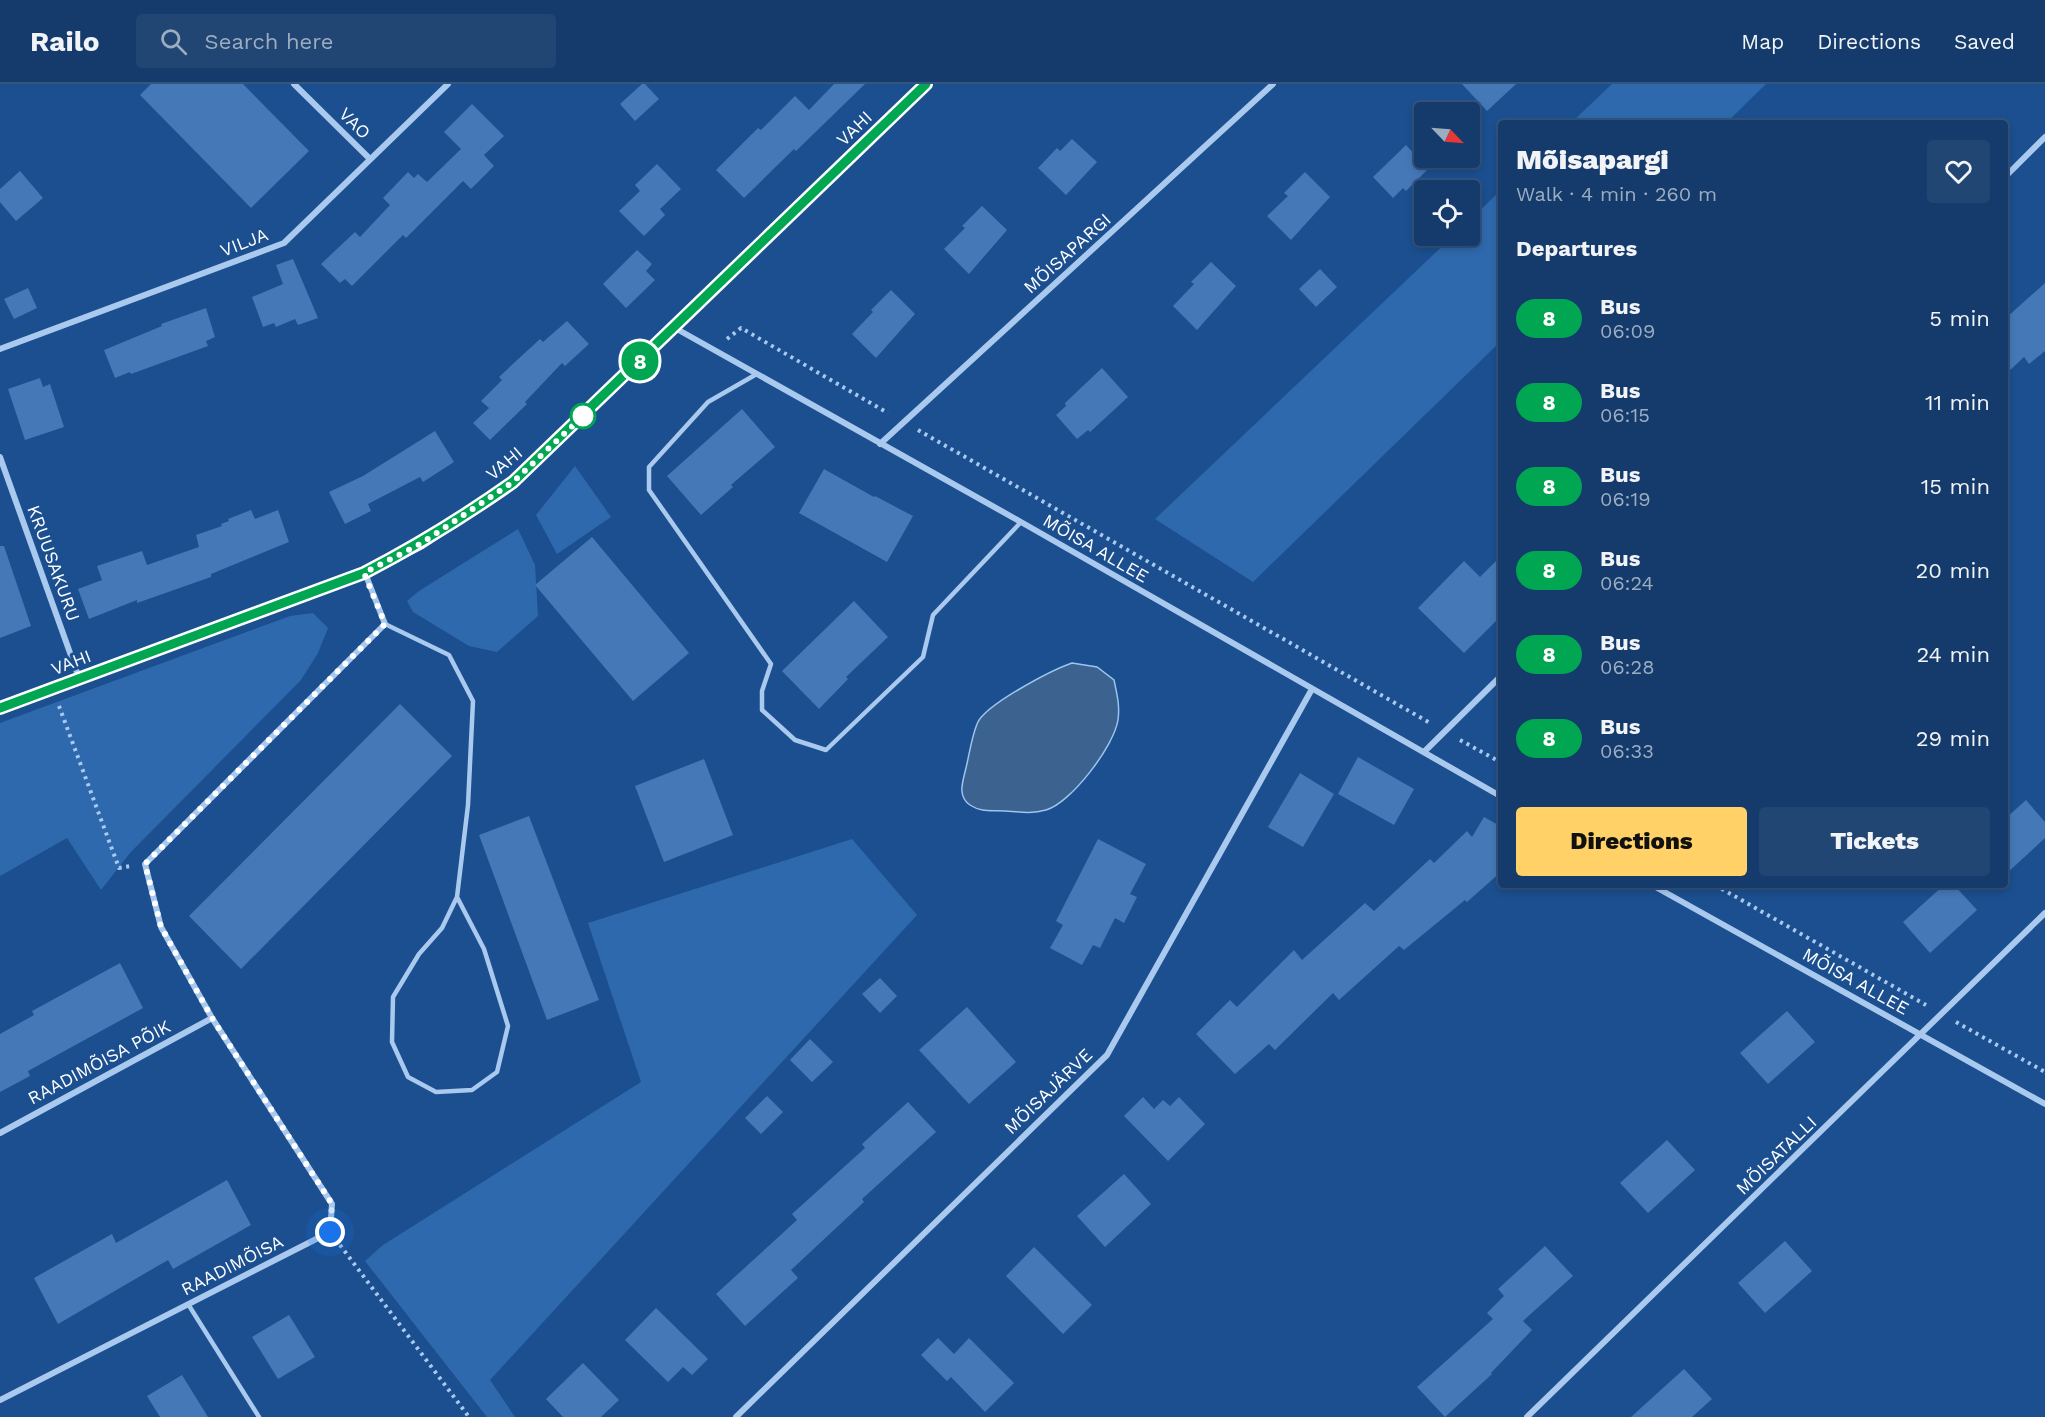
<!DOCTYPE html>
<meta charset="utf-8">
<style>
:root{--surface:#143b6b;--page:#214673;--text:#f1f3f6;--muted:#9dadc1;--line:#33557e;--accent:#ffd166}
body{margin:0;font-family:"Work Sans",sans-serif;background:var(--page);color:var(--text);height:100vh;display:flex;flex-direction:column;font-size:22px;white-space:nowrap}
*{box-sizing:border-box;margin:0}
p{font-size:20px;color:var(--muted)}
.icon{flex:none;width:33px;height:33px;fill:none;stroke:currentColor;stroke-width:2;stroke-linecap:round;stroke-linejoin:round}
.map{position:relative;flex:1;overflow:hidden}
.panel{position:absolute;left:1498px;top:36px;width:510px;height:768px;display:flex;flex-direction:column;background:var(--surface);border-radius:6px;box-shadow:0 3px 9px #0003,0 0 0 2px var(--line)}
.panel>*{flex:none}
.badge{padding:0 12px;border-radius:20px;font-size:21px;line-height:39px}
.needle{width:39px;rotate:115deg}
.buttons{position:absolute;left:1414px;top:18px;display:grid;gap:12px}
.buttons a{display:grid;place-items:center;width:66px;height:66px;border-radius:6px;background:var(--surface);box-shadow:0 3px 9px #0003,0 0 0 2px var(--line);font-size:30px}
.you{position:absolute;width:30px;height:30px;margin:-15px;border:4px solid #fff;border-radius:50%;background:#1a73e8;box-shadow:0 0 0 9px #1a73e833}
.map>.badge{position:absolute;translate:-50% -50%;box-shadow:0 0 0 3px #fff}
h2{padding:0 18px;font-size:22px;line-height:54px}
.round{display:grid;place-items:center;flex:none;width:63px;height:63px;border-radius:6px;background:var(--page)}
.headline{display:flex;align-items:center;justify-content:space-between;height:102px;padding:0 18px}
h1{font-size:28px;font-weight:800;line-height:45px}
.cta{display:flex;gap:12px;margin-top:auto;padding:12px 18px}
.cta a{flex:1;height:69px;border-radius:6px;background:var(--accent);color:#111;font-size:24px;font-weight:800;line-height:69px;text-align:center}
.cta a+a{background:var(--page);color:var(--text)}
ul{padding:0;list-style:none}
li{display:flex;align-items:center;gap:18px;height:84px;padding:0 18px}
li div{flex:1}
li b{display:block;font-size:22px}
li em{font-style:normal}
li .badge{min-width:66px;font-weight:700;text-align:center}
header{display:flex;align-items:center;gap:36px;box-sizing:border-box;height:84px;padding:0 30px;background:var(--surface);border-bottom:2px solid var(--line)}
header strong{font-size:28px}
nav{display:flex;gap:33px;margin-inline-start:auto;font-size:21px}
.search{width:420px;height:54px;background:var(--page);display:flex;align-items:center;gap:15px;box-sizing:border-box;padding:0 21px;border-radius:6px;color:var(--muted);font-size:22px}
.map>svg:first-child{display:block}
.green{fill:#2e69ad}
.water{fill:#3c6290;stroke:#9cc4f0;stroke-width:1.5}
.building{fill:#4478b7}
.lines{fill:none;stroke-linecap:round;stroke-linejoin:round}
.path{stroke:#a9c9ee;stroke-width:4;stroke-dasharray:3 4.5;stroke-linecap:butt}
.lane{stroke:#a9c9ee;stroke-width:4.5}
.street{stroke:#a9c9ee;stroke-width:6}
.secondary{stroke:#d6e6fa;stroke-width:12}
.line-casing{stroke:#fff;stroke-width:14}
.line{stroke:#00a651;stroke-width:9}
.walk{stroke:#fff;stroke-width:6;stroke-dasharray:0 10.8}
.stop-dot{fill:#fff;stroke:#00a651;stroke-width:3}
.labels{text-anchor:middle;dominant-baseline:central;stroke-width:6;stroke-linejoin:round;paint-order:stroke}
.street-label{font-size:18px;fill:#fff;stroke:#1b4f8f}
</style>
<header>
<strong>Railo</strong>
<div class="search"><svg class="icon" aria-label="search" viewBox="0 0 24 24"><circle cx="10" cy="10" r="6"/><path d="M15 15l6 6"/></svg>Search here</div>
<nav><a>Map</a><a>Directions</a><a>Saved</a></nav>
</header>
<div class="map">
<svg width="2045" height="1333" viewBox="0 0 2045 1333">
<rect width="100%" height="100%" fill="#1b4f8f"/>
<g class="green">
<polygon points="1612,0 1766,0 1726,39 1571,39"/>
<polygon points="1501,106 1501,257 1253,498 1155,435 1453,152 1470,152 1470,136"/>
<polygon points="575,382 611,433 557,470 536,431"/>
<polygon points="518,445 535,481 538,532 497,568 469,562 413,528 407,517 419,507"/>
<polygon points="313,529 328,544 318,569 301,596 130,769 101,806 67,754 0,792 0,639 290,532"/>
<polygon points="852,755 917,831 490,1296 515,1333 487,1333 365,1177 383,1161 641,998 588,839"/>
</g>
<path class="water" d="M1072 579 1097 583 1114 596C1117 610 1120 622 1118 636 1114 662 1071 719 1046 726 1031 730 1020 728 1005 727 992 726 982 729 970 721 958 713 962 700 965 688 969 673 971 655 977 640 984 621 1052 586 1072 579Z"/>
<g class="building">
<polygon points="151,0 243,0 309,67 251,124 140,11"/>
<polygon points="642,0 645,0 659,15 635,37 620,20"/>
<polygon points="834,0 865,0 796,67 794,65 744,114 716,86 758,44 761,46 795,12 809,26"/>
<polygon points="1462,0 1516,0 1487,27"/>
<polygon points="472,20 504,52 484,71 494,82 471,105 463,97 406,154 403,151 352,202 345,195 340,199 321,180 355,148 360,153 390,121 383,114 408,88 414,94 418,90 427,98 461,65 444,48"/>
<polygon points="1072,55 1097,78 1066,111 1038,84 1057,64 1060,67"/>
<polygon points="1406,61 1428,85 1406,107 1403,104 1393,114 1373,93"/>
<polygon points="657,80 681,105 660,125 665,131 644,152 619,127 640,107 635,101"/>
<polygon points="20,87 43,114 16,137 0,118 0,105"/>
<polygon points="1305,88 1330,113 1291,156 1267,132 1288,112 1284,109"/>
<polygon points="982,122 1007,146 969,190 944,165 965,144 962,142"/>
<polygon points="637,166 652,180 646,187 655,196 626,224 603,200"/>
<polygon points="293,175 318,234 298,241 295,235 276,243 274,239 263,243 252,213 283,200 276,181"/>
<polygon points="1211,178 1236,202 1197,246 1173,222 1194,200 1191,198"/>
<polygon points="1320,185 1337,203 1316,223 1299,205"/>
<polygon points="2045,199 2045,267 2029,280 2024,273 2006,290 2006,234"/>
<polygon points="28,204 37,224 14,235 4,215"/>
<polygon points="891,206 915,230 876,274 852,250 873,228 871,226"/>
<polygon points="206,224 215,253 206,257 208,262 131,290 130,288 115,294 104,266 162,242 161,240"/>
<polygon points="567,237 589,260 565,282 562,279 525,318 527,320 490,356 473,339 489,324 481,317 502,296 499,293 515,278 540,255 543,258"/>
<polygon points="1102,284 1128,313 1090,348 1088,346 1077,355 1056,331 1066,322 1065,319"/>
<polygon points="40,294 43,303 50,300 64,343 25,356 8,305"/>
<polygon points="742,325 775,363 731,401 733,403 701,431 667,392"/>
<polygon points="435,347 454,378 423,398 420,393 368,420 371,427 345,440 329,408 363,392"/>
<polygon points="824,385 874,413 875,412 913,432 887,478 799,429"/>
<polygon points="251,426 255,435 278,426 289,458 211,490 211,493 137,519 137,516 89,535 78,505 102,496 97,482 142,467 147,481 199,463 196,451 222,442 221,440 229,437 228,435"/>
<polygon points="592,453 689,569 633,617 535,501"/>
<polygon points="0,462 4,462 31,542 0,554"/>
<polygon points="1502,471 1502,531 1464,569 1418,524 1464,477 1480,493"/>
<polygon points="854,517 888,553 846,593 848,595 819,625 782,587"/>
<polygon points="400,620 452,672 241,885 189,832"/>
<polygon points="1358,673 1414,705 1394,741 1338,710"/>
<polygon points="704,675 733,751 664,778 635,702"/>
<polygon points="1300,689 1334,710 1303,763 1268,743"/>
<polygon points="2026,716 2045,738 2045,754 2006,790 2006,734"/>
<polygon points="529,732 599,916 547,936 479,751"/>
<polygon points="1484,733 1502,743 1502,787 1467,818 1465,816 1404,866 1399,862 1339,916 1333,909 1275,966 1269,960 1235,990 1196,950 1230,916 1237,923 1294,866 1302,876 1365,819 1374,827 1430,775 1434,779 1467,747 1472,753"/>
<polygon points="1098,755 1146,780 1130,810 1137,813 1124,839 1115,834 1100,864 1093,861 1082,881 1050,864 1063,841 1056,837"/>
<polygon points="1944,801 1954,801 1977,826 1930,869 1903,838"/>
<polygon points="120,879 143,924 28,987 30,992 0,1008 0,950 34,931 32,927"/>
<polygon points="880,894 897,912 880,929 862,910"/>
<polygon points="967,923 1016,978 969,1020 919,966"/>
<polygon points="1787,927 1815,958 1768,1000 1740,969"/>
<polygon points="810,955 833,978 812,998 790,976"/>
<polygon points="767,1012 783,1028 761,1050 745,1034"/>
<polygon points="1143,1013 1154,1025 1163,1016 1170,1022 1179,1013 1205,1040 1168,1077 1124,1032"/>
<polygon points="908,1018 936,1048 862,1115 864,1118 791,1186 798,1194 745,1242 716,1210 797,1136 792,1130 865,1064 862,1060"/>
<polygon points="1667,1056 1695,1086 1648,1129 1620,1099"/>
<polygon points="1124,1090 1151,1120 1105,1163 1077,1132"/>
<polygon points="227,1096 251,1141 173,1185 168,1176 58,1240 34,1194 112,1150 116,1159"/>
<polygon points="1785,1157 1812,1187 1765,1229 1738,1199"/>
<polygon points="1545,1162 1573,1192 1523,1237 1532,1246 1491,1289 1492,1290 1445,1333 1417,1303 1493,1235 1487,1229 1504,1212 1498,1205"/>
<polygon points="1034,1163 1092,1221 1063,1250 1006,1192"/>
<polygon points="656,1224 708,1275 692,1291 683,1283 668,1298 625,1256"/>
<polygon points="289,1231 315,1273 278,1295 252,1253"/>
<polygon points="938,1254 954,1270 969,1254 1014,1299 985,1328 951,1293 947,1297 921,1271"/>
<polygon points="583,1279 619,1316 601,1333 563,1333 546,1315"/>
<polygon points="1684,1285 1712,1315 1692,1333 1631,1333"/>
<polygon points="182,1291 208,1333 160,1333 147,1312"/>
</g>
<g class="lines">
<g class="path">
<polyline points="727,255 741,244 888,329"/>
<polyline points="918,346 1430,639"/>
<polyline points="59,622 119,784 131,782"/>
<polyline points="1460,656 1502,679"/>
<polyline points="1715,801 1926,921"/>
<polyline points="1956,938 2045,988"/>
<polyline points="340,1161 469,1333"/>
</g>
<g class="lane">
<polyline points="755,291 708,318 649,383 649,406 771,580 762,607 762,626 795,656 826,666 923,573 933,531 1021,438"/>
<polyline points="385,540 449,571 473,617 468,721 457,813 484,865 508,942 497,988 472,1006 436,1008 408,993 392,958 393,913 419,870 442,844 457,813"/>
<polyline points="188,1220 259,1333"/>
</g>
<g class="street">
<polyline points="294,0 370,75"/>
<polyline points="2006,92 2045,53"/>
<polyline points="675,244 1021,438 1502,713"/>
<polyline points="0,265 284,159 448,0"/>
<polyline points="880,360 1273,0"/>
<polyline points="0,373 79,594"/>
<polyline points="1425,667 1502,591"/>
<polyline points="1652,801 2045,1020"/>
<polyline points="0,1049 212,934"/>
<polyline points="0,1316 330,1148 332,1120 212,934 161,843 145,780 385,540 365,489"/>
<polyline points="736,1333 1107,971 1312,605"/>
<polyline points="1527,1333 2045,829"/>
</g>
<polyline class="secondary" points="0,624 364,489 420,460 513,398 926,0"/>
</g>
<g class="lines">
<g class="line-casing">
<path id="line" d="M0 624 364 489C416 462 465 432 513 398L926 0"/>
</g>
<use href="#line" class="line"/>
<polyline class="walk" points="330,1148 332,1120 212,934 161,843 145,780 385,540 364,489 420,460 513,398 583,332"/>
</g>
<circle class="stop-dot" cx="583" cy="332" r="12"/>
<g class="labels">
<g class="street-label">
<text transform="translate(355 39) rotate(44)">VAO</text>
<text transform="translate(854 44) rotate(-44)">VAHI</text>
<text transform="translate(244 158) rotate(-21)">VILJA</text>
<text transform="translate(1067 169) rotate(-42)">MÕISAPARGI</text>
<text transform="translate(504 379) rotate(-40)">VAHI</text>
<text transform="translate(1096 464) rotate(30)">MÕISA ALLEE</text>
<text transform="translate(54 479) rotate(70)">KRUUSAKURU</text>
<text transform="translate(71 578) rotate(-21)">VAHI</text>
<text transform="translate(1856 897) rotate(29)">MÕISA ALLEE</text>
<text transform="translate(99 978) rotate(-28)">RAADIMÕISA PÕIK</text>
<text transform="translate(1048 1007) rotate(-44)">MÕISAJÄRVE</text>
<text transform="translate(1776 1071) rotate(-44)">MÕISATALLI</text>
<text transform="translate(232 1181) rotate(-27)">RAADIMÕISA</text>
</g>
</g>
</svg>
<div class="buttons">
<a><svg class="needle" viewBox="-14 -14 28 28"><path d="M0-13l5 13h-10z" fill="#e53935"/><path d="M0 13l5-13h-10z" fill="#9dadc1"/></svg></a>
<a><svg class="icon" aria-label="locate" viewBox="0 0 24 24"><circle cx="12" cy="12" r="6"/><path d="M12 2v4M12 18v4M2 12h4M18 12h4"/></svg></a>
</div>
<div class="you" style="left:330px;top:1148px"></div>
<b class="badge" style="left:640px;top:277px;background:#00a651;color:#fff">8</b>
<section class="panel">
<div class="headline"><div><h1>Mõisapargi</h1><p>Walk · 4 min · 260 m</p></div><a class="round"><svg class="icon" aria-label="heart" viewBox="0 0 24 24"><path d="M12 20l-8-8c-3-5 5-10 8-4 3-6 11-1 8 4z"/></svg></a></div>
<h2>Departures</h2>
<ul>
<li><span class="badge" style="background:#00a651;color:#fff">8</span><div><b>Bus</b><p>06:09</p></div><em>5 min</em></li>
<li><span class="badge" style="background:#00a651;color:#fff">8</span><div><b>Bus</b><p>06:15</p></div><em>11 min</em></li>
<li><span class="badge" style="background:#00a651;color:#fff">8</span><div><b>Bus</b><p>06:19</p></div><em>15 min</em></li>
<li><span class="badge" style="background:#00a651;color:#fff">8</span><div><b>Bus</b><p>06:24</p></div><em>20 min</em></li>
<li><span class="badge" style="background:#00a651;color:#fff">8</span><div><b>Bus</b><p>06:28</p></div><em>24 min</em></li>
<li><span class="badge" style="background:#00a651;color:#fff">8</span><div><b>Bus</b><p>06:33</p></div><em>29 min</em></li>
</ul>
<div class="cta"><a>Directions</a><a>Tickets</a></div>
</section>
</div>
